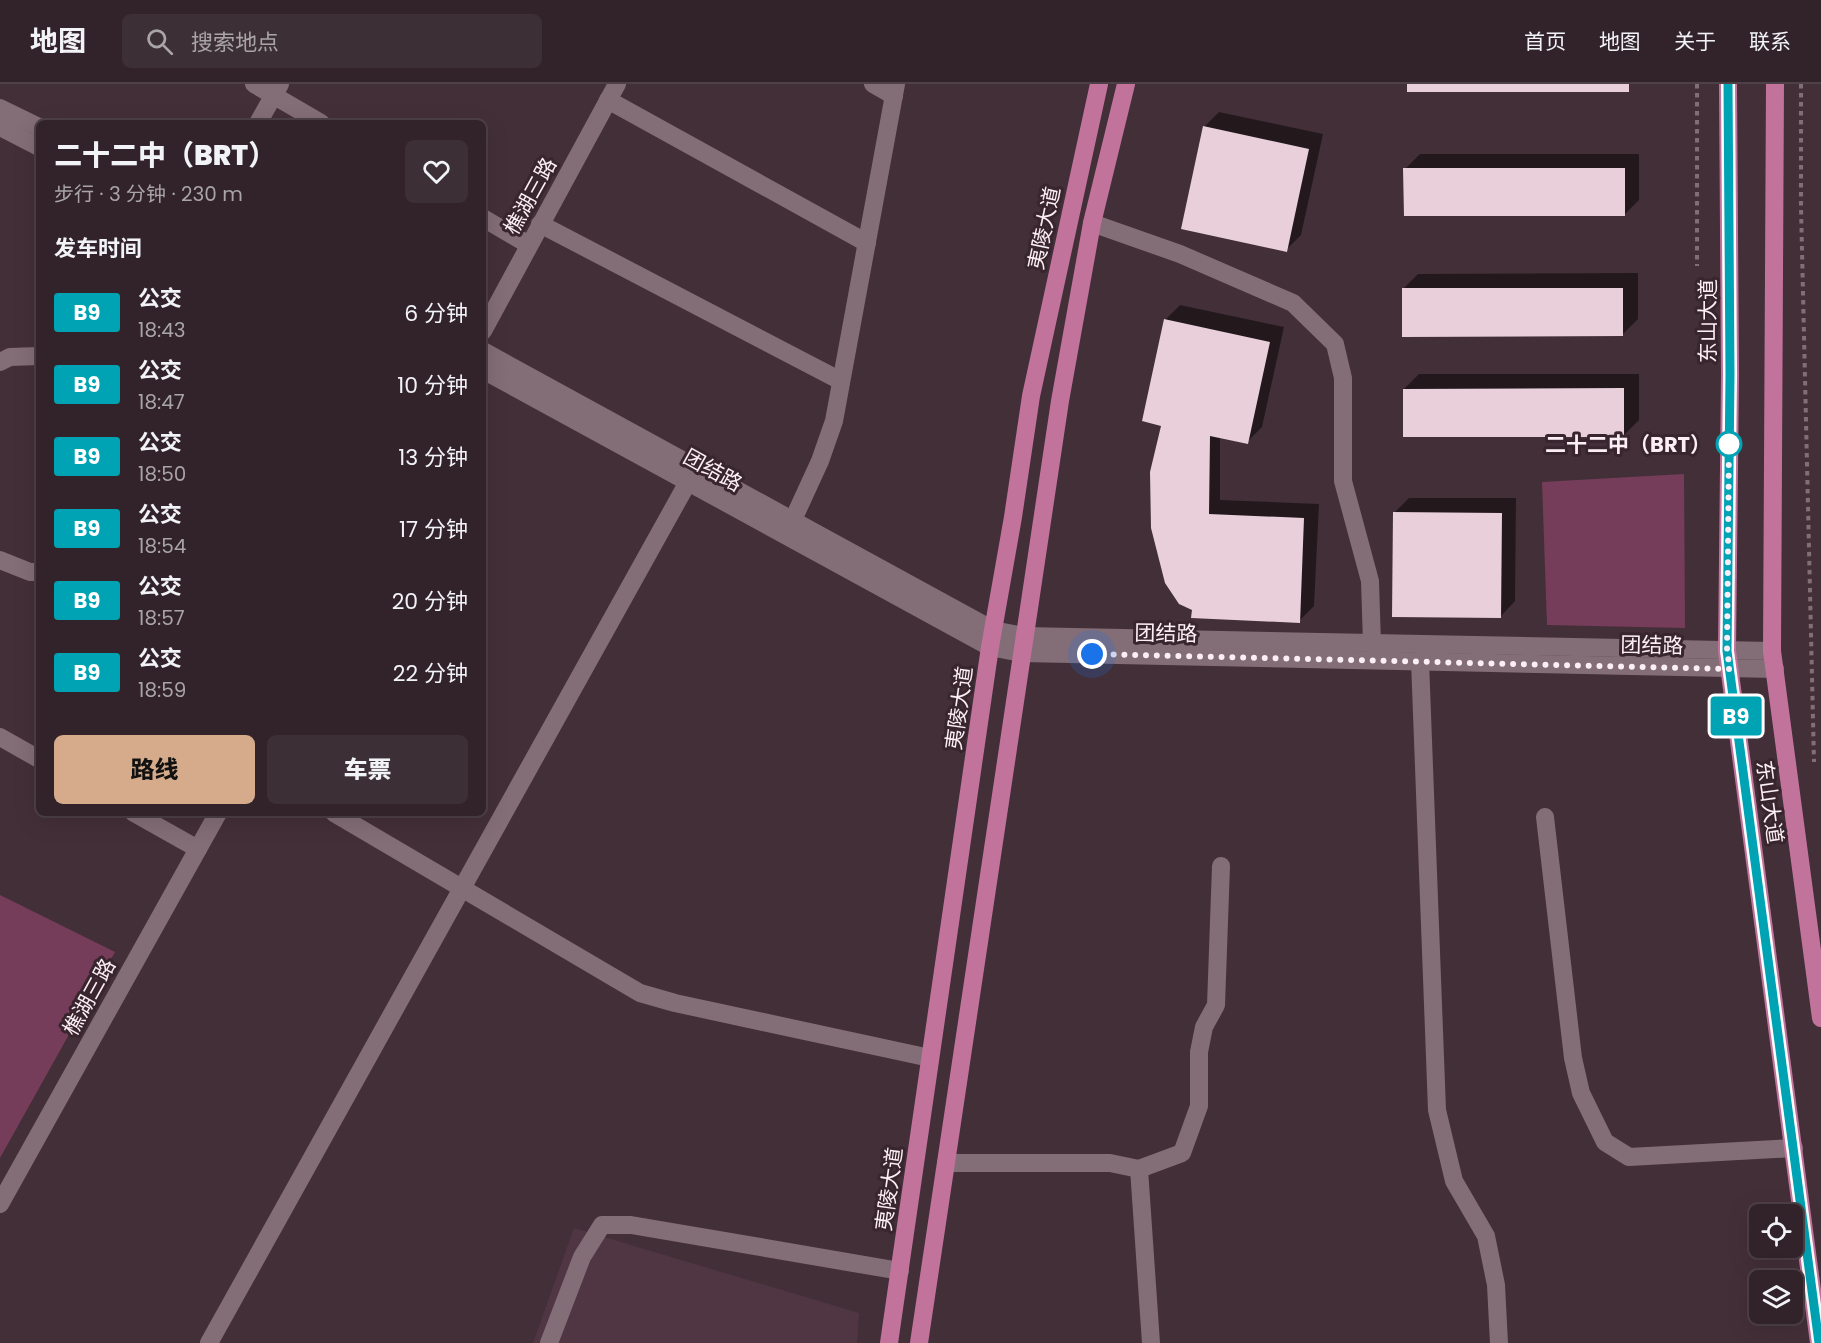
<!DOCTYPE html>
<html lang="zh">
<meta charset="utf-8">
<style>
:root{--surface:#32232a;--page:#3d2f36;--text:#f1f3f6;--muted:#a8a4a8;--line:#4d4047;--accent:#d6ab8b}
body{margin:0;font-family:Poppins,"Noto Sans SC",sans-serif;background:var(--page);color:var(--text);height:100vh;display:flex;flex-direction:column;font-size:22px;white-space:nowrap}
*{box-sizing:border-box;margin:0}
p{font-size:20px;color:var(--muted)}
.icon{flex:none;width:33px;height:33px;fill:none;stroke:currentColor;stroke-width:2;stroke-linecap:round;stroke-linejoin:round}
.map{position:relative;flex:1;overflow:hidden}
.details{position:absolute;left:36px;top:36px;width:450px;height:696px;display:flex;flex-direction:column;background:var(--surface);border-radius:9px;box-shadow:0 6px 24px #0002,0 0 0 2px var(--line)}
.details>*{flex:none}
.badge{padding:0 12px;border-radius:4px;font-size:21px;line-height:39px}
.tools{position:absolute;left:1749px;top:1120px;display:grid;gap:12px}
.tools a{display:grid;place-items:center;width:54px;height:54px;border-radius:9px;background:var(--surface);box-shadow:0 6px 24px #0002,0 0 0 2px var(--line);font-size:30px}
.you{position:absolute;width:30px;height:30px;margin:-15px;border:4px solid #fff;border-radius:50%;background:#1a73e8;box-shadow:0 0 0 9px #1a73e833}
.map>.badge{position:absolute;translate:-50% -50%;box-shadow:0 0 0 3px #fff}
h2{padding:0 18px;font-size:22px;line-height:54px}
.round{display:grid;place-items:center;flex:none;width:63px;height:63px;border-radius:9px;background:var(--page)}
.overview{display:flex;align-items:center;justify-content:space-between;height:102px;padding:0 18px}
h1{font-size:28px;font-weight:800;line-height:45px}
.action{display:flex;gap:12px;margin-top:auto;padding:12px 18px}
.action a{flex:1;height:69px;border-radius:9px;background:var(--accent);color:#111;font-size:24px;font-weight:800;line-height:69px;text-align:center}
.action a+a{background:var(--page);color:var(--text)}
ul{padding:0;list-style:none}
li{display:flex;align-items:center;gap:18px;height:72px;padding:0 18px}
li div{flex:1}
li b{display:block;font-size:22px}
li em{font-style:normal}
li .badge{min-width:66px;font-weight:700;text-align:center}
header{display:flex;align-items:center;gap:36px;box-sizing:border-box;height:84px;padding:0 30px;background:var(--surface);border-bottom:2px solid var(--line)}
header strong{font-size:28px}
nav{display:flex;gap:33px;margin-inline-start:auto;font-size:21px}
.search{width:420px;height:54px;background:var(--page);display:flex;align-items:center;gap:15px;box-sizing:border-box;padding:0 21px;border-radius:9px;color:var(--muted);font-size:22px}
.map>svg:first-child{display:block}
.built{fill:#503643}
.green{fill:#753d5a}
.shadow{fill:#0007}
.building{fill:#e8cfda}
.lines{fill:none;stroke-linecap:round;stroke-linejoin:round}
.path{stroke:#816f77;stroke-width:4;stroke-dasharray:4.5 4.5;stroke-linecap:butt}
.minor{stroke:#836d77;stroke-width:18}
.major{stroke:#c2739c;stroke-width:18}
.line-casing{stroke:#fff;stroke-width:14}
.line{stroke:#00a3b4;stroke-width:9}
.walk{stroke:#fbeef4;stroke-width:6;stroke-dasharray:0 10.8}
.stop-dot{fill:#fff;stroke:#00a3b4;stroke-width:3}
.labels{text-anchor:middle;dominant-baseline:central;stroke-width:6;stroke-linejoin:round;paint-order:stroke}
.street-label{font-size:21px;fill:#fbeef4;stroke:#38252e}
.stop-label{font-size:21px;font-weight:bold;fill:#fbeef4;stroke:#38252e;text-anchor:end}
</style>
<header>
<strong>地图</strong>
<div class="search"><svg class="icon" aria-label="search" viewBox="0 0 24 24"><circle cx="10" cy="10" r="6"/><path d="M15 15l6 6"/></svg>搜索地点</div>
<nav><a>首页</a><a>地图</a><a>关于</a><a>联系</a></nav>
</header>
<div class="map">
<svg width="1821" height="1259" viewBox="0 0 1821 1259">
<rect width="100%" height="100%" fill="#432f38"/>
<polygon class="built" points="574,1144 859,1229 857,1259 533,1259"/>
<g class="green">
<polygon points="1684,390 1685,544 1547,541 1542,398"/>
<polygon points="0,811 115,868 0,1074"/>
</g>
<g class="shadow">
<polygon points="1219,28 1323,50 1301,151 1286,166 1204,43"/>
<polygon points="1420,70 1639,70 1639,116 1624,131 1405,85"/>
<polygon points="1638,189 1638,235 1623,250 1403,205 1418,190"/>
<polygon points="1180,221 1284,243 1262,343 1247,358 1220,353 1220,416 1319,420 1314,522 1299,537 1193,526 1162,342 1165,236"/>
<polygon points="1419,290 1639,290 1639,336 1624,351 1404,305"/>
<polygon points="1409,414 1516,414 1515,517 1500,533 1394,429"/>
</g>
<g class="building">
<rect x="1407" y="0" width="222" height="8"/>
<polygon points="1203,42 1309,65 1287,168 1181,145"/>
<polygon points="1403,84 1625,84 1625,132 1404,132"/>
<polygon points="1402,204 1623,204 1623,252 1402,253"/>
<polygon points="1164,235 1270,258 1248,360 1210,352 1209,430 1304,434 1300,539 1191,534 1192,526 1179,520 1165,499 1151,444 1150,388 1161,342 1142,337"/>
<polygon points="1624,304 1624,353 1403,353 1403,305"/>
<polygon points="1393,428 1502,429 1501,534 1392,533"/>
</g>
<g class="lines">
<g class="path">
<polyline points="1697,0 1697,182"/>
<polyline points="1801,0 1801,123 1814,678"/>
</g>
<g class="minor">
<polyline points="254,0 321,39"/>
<polyline points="873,0 894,12"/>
<polyline points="608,16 867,159"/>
<polyline points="0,24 39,43"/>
<polyline points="258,39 280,0"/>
<polyline points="0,43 39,63"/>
<polyline points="483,134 529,161"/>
<polyline points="1092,139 1180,170 1293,219 1335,260 1343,294 1343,397 1370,497 1372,560"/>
<polyline points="540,140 841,297"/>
<polyline points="483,247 617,0"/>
<polyline points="483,267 993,546 1024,552 1772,567"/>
<polyline points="0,278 10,273 39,272"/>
<polyline points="483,286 990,563 1022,569 1775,585"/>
<polyline points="792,438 820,377 834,337 896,0"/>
<polyline points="0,476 30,488 39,488"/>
<polyline points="1420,577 1437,1026 1454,1097 1486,1152 1496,1201 1499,1259"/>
<polyline points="0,653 39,675"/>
<polyline points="134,729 198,765"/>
<polyline points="334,729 640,909 675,919 930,974"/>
<polyline points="1545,733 1573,974 1581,1009 1605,1058 1629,1073 1794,1064"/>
<polyline points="946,1079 1110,1079 1139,1085 1151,1259"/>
<polyline points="1139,1085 1182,1069 1199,1022 1199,968 1204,943 1216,921 1221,782"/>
<polyline points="0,1120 218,729"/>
<polyline points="209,1259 688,398"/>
<polyline points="549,1259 582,1173 602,1141 631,1141 900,1187"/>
</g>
<g class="major">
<polyline points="1728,0 1730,291 1727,567 1819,1259"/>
<polyline points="1775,0 1772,567 1821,934"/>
<polyline points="889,1259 990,563 1013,433 1031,312 1099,0"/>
<polyline points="919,1259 1060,317 1092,139 1126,0"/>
</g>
</g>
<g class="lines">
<g class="line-casing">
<polyline id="line" points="1728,0 1730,291 1727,567 1819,1259"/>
</g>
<use href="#line" class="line"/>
<polyline class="walk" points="1092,570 1730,585 1727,567 1729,360"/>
</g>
<circle class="stop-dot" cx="1729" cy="360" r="12"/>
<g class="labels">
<g class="street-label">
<text transform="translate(530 112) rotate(-61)">樵湖三路</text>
<text transform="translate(1044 144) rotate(-78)">夷陵大道</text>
<text transform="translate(1707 237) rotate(-90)">东山大道</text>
<text transform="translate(713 386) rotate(29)">团结路</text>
<text transform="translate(1166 549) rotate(1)">团结路</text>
<text transform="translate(1652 561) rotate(1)">团结路</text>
<text transform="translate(959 624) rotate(-82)">夷陵大道</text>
<text transform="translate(1770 718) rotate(82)">东山大道</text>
<text transform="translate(89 913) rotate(-61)">樵湖三路</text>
<text transform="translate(889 1105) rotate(-82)">夷陵大道</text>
</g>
<g class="stop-label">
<text x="1711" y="360">二十二中（BRT）</text>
</g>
</g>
</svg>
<div class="tools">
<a><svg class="icon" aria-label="locate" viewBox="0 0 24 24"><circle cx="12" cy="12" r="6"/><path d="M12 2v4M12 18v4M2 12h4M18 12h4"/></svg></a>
<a><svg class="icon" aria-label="layers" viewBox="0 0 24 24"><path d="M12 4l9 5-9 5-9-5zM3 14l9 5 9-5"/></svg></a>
</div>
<div class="you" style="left:1092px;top:570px"></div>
<b class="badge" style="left:1736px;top:632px;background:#00a3b4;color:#fff">B9</b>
<section class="details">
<div class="overview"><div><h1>二十二中（BRT）</h1><p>步行 · 3 分钟 · 230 m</p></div><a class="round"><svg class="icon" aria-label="heart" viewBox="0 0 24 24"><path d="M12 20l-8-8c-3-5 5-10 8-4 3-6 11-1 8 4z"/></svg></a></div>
<h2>发车时间</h2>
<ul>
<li><span class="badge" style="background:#00a3b4;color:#fff">B9</span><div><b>公交</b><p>18:43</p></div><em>6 分钟</em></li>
<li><span class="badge" style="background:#00a3b4;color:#fff">B9</span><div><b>公交</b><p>18:47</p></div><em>10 分钟</em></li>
<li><span class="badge" style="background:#00a3b4;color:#fff">B9</span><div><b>公交</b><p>18:50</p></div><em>13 分钟</em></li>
<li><span class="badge" style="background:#00a3b4;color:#fff">B9</span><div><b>公交</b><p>18:54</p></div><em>17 分钟</em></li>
<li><span class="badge" style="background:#00a3b4;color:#fff">B9</span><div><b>公交</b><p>18:57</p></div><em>20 分钟</em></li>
<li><span class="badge" style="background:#00a3b4;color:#fff">B9</span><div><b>公交</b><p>18:59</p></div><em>22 分钟</em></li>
</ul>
<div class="action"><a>路线</a><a>车票</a></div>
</section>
</div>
